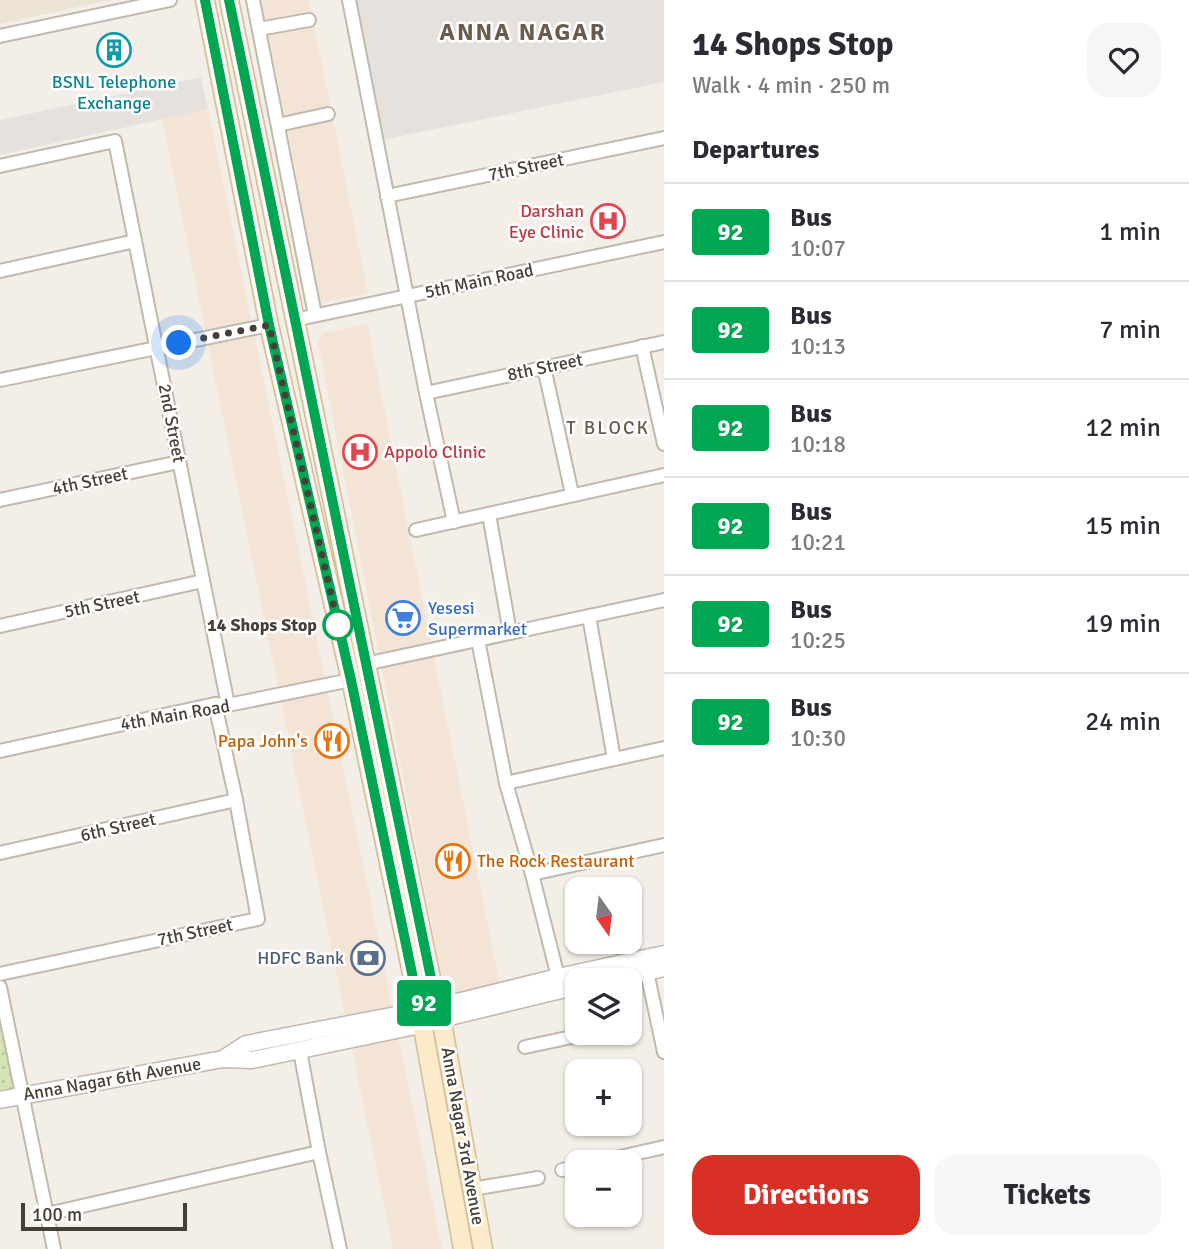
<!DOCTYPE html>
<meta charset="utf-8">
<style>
:root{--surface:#fff;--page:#f7f7f7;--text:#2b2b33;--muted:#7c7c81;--line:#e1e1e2;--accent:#d93025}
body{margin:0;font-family:Signika,sans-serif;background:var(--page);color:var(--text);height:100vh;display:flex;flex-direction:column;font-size:26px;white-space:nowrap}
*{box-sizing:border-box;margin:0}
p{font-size:23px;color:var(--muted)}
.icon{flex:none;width:38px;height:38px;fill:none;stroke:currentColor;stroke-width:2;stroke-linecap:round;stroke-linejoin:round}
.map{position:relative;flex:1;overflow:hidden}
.drawer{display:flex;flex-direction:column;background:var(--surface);width:525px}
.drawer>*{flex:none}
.badge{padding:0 14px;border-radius:5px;font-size:24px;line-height:46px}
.needle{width:46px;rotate:166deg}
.controls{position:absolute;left:565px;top:877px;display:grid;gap:14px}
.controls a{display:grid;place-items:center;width:77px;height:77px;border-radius:14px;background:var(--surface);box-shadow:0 2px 5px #0004;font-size:35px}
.scale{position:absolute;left:21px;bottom:18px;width:166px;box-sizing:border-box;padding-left:7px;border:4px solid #463f37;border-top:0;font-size:19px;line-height:24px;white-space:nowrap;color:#463f37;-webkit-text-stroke:5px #fff;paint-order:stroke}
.you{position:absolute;width:35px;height:35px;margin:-18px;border:5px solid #fff;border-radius:50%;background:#1a73e8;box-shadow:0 0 0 10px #1a73e833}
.map>.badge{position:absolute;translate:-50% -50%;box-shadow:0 0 0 4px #fff}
h2{padding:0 28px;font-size:26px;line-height:63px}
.round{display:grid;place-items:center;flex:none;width:74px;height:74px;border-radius:21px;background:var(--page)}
.overview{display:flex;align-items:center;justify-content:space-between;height:119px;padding:0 28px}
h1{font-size:33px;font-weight:700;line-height:52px}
.cta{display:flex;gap:14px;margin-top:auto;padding:14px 28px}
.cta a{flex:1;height:80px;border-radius:21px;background:var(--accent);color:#fff;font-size:28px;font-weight:700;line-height:80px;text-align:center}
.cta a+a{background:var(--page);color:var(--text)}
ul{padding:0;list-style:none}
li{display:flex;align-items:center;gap:21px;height:98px;padding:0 28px;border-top:2px solid var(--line)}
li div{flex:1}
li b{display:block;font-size:26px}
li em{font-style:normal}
li .badge{min-width:77px;font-weight:700;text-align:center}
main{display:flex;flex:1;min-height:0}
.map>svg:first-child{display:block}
.commercial{fill:#f4e4d5}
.industrial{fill:#e6e1dd}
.education{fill:#ece3d3}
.park{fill:url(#park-dots)}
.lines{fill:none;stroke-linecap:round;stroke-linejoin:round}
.minor-casing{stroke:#c1b9ae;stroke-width:16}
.tertiary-casing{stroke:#c1b9ae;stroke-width:19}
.secondary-casing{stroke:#d0be9a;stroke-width:21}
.minor{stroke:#fff;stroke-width:12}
.tertiary{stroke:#fff;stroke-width:16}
.secondary{stroke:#fcebca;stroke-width:18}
.line-casing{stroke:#fff;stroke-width:16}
.line{stroke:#00a651;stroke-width:10}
.walk{stroke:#463f37;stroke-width:7;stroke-dasharray:0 12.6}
.stop-dot{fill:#fff;stroke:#00a651;stroke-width:3.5}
.labels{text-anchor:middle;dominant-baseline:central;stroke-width:5;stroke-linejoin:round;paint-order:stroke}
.culture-label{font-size:18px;fill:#0d838f;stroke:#fff}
.street-label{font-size:18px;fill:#463f37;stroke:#fff}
.health-label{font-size:18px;fill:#be3a42;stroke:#fff;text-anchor:end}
.shop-label{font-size:18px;fill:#366cbe;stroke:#fff;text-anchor:start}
.stop-label{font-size:18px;font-weight:bold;fill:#463f37;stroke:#fff;text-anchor:end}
.food-label{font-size:18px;fill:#c56008;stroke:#fff;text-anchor:end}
.service-label{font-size:18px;fill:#4e5e75;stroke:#fff;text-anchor:end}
.neighbourhood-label{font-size:19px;letter-spacing:2px;fill:#695c4f;stroke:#fff}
.district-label{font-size:24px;font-weight:bold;letter-spacing:2px;fill:#695c4f;stroke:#fff}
</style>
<main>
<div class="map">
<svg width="664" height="1249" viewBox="0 0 664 1249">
<defs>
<pattern id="park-dots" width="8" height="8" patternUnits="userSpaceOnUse" patternTransform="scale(1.75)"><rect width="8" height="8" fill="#d3e5b4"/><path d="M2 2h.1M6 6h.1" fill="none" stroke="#b6c69b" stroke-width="1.8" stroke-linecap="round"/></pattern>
</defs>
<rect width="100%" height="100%" fill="#f3efe8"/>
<g class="commercial">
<polygon points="262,0 309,0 368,293 321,303"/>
<polygon points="208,109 442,1249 393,1249 162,119"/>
<polygon points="367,324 500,985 455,994 443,981 318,343 323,333"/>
</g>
<g class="industrial">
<polygon points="355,0 664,0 664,82 382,140"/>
<polygon points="201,77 208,109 0,155 0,120"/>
</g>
<polygon class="education" points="0,0 110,0 0,24"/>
<polygon class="park" points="0,1010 17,1090 0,1094"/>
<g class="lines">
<g class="minor-casing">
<g id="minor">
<polyline points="253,0 315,315"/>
<polyline points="349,0 426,393 454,522"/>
<polyline points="259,29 309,20"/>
<polyline points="0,36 170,0"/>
<polyline points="278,125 328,114"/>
<polyline points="0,166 115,141 228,705"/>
<polyline points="387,196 664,138"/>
<polyline points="0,271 135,241"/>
<polyline points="294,320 664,242"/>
<polyline points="642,346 664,444"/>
<polyline points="544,367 572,494"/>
<polyline points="0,380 269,325"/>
<polyline points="426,393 664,342"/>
<polyline points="0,500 179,462"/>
<polyline points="489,514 510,633"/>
<polyline points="416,530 664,475"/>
<polyline points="589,616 614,759"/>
<polyline points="0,626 203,581"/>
<polyline points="478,640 506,783 532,874 558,977"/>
<polyline points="365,664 664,600"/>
<polyline points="0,751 215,704 228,705 351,680"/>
<polyline points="506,783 664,748"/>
<polyline points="0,853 236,800"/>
<polyline points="532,874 664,845"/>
<polyline points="647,972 664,1052"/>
<polyline points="0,974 258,919 236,800 215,704"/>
<polyline points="0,987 54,1249"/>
<polyline points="525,1047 595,1032"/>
<polyline points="300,1051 319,1152 340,1249"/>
<polyline points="598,1162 664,1147"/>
<polyline points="562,1170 578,1167"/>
<polyline points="472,1189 538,1178"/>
<polyline points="47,1214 319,1152"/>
</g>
</g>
<g class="tertiary-casing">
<g id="tertiary">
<polyline points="609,980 664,968"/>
<polyline points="441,1006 558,977 664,954"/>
<polyline points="445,1018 578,986"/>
<polyline points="223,1059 246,1044 417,1011"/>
<polyline points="0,1100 223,1059 252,1060 420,1025"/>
</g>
</g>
<g class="secondary-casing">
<g id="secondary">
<polyline points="205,0 269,325 351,680 419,1007"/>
<polyline points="229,0 436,1002"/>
<polyline points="442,1023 483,1249"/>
<polyline points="423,1028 463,1249"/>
</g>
</g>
<use href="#minor" class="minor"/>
<use href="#tertiary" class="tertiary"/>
<use href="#secondary" class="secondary"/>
</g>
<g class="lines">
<g class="line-casing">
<polyline id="line" points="205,0 269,325 351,680 419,1007 427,1002 436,1002 229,0"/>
</g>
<use href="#line" class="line"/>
<polyline class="walk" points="179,343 269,325 339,629 338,625"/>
</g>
<defs>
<g id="building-ring" transform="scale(1.75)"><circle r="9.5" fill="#fff" stroke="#0f9aa8" stroke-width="1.5"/><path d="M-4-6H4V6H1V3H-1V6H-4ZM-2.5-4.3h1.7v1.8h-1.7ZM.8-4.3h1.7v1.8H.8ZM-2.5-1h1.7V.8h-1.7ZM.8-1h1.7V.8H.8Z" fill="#0f9aa8"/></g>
<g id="hospital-ring" transform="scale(1.75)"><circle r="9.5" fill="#fff" stroke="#e0444e" stroke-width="1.5"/><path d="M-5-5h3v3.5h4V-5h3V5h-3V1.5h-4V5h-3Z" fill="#e0444e"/></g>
<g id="supermarket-ring" transform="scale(1.75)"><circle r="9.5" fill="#fff" stroke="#3f7fe0" stroke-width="1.5"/><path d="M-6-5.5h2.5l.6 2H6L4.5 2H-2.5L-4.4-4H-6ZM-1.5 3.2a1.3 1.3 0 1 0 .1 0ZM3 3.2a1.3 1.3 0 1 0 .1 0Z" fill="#3f7fe0"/></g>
<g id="restaurant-ring" transform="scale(1.75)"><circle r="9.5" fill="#fff" stroke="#e8710a" stroke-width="1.5"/><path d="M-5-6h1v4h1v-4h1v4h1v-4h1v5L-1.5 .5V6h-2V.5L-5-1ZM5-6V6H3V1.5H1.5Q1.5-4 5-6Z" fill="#e8710a"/></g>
<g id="bank-ring" transform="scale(1.75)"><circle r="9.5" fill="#fff" stroke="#5c6f8a" stroke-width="1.5"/><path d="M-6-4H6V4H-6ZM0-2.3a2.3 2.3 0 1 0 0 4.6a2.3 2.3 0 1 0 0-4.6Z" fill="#5c6f8a"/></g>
</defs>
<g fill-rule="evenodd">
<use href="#building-ring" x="114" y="50"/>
<use href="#hospital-ring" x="608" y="221"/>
<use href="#hospital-ring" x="360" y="452"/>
<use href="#supermarket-ring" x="403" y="618"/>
<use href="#restaurant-ring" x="332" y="741"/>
<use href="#restaurant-ring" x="453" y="861"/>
<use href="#bank-ring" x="368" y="958"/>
</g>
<circle class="stop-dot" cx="338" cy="625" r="14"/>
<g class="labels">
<g class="culture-label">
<text x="114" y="82">BSNL Telephone<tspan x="114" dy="21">Exchange</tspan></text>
</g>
<g class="street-label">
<text transform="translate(526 167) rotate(-12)">7th Street</text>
<text transform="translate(479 281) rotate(-12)">5th Main Road</text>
<text transform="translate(545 367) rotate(-12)">8th Street</text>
<text transform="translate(172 423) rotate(79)">2nd Street</text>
<text transform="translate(90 481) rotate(-12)">4th Street</text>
<text transform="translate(102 604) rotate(-12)">5th Street</text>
<text transform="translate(175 715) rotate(-10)">4th Main Road</text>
<text transform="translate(118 827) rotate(-13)">6th Street</text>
<text transform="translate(195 932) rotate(-12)">7th Street</text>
<text transform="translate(112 1079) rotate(-10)">Anna Nagar 6th Avenue</text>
<text transform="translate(463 1136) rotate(80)">Anna Nagar 3rd Avenue</text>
</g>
<g class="health-label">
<text x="584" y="211">Darshan<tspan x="584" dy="21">Eye Clinic</tspan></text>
<text x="384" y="452" text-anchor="start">Appolo Clinic</text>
</g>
<g class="shop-label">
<text x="428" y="608">Yesesi<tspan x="428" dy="21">Supermarket</tspan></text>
</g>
<g class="stop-label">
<text x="317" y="625">14 Shops Stop</text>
</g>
<g class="food-label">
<text x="308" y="741">Papa John's</text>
<text x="477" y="861" text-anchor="start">The Rock Restaurant</text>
</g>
<g class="service-label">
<text x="344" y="958">HDFC Bank</text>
</g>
<g class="neighbourhood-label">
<text x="608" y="428">T BLOCK</text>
</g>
<g class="district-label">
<text x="523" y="32">ANNA NAGAR</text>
</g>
</g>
</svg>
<div class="controls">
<a><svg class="needle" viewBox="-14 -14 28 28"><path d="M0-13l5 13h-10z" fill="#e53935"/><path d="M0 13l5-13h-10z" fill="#7c7c81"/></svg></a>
<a><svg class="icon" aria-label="layers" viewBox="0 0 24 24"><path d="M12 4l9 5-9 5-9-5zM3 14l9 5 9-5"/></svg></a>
<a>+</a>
<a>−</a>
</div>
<div class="scale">100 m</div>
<div class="you" style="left:179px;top:343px"></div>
<b class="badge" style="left:424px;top:1003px;background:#00a651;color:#fff">92</b>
</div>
<section class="drawer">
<div class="overview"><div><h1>14 Shops Stop</h1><p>Walk · 4 min · 250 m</p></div><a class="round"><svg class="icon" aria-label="heart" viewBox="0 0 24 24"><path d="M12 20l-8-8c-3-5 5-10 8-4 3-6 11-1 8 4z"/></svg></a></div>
<h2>Departures</h2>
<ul>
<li><span class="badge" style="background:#00a651;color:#fff">92</span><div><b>Bus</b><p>10:07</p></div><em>1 min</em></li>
<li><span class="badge" style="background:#00a651;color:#fff">92</span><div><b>Bus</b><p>10:13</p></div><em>7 min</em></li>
<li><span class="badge" style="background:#00a651;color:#fff">92</span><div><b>Bus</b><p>10:18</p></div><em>12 min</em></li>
<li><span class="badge" style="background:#00a651;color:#fff">92</span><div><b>Bus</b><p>10:21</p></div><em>15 min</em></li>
<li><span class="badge" style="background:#00a651;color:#fff">92</span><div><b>Bus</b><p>10:25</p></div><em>19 min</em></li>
<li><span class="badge" style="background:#00a651;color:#fff">92</span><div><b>Bus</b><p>10:30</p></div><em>24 min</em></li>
</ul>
<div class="cta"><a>Directions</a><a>Tickets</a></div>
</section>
</main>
